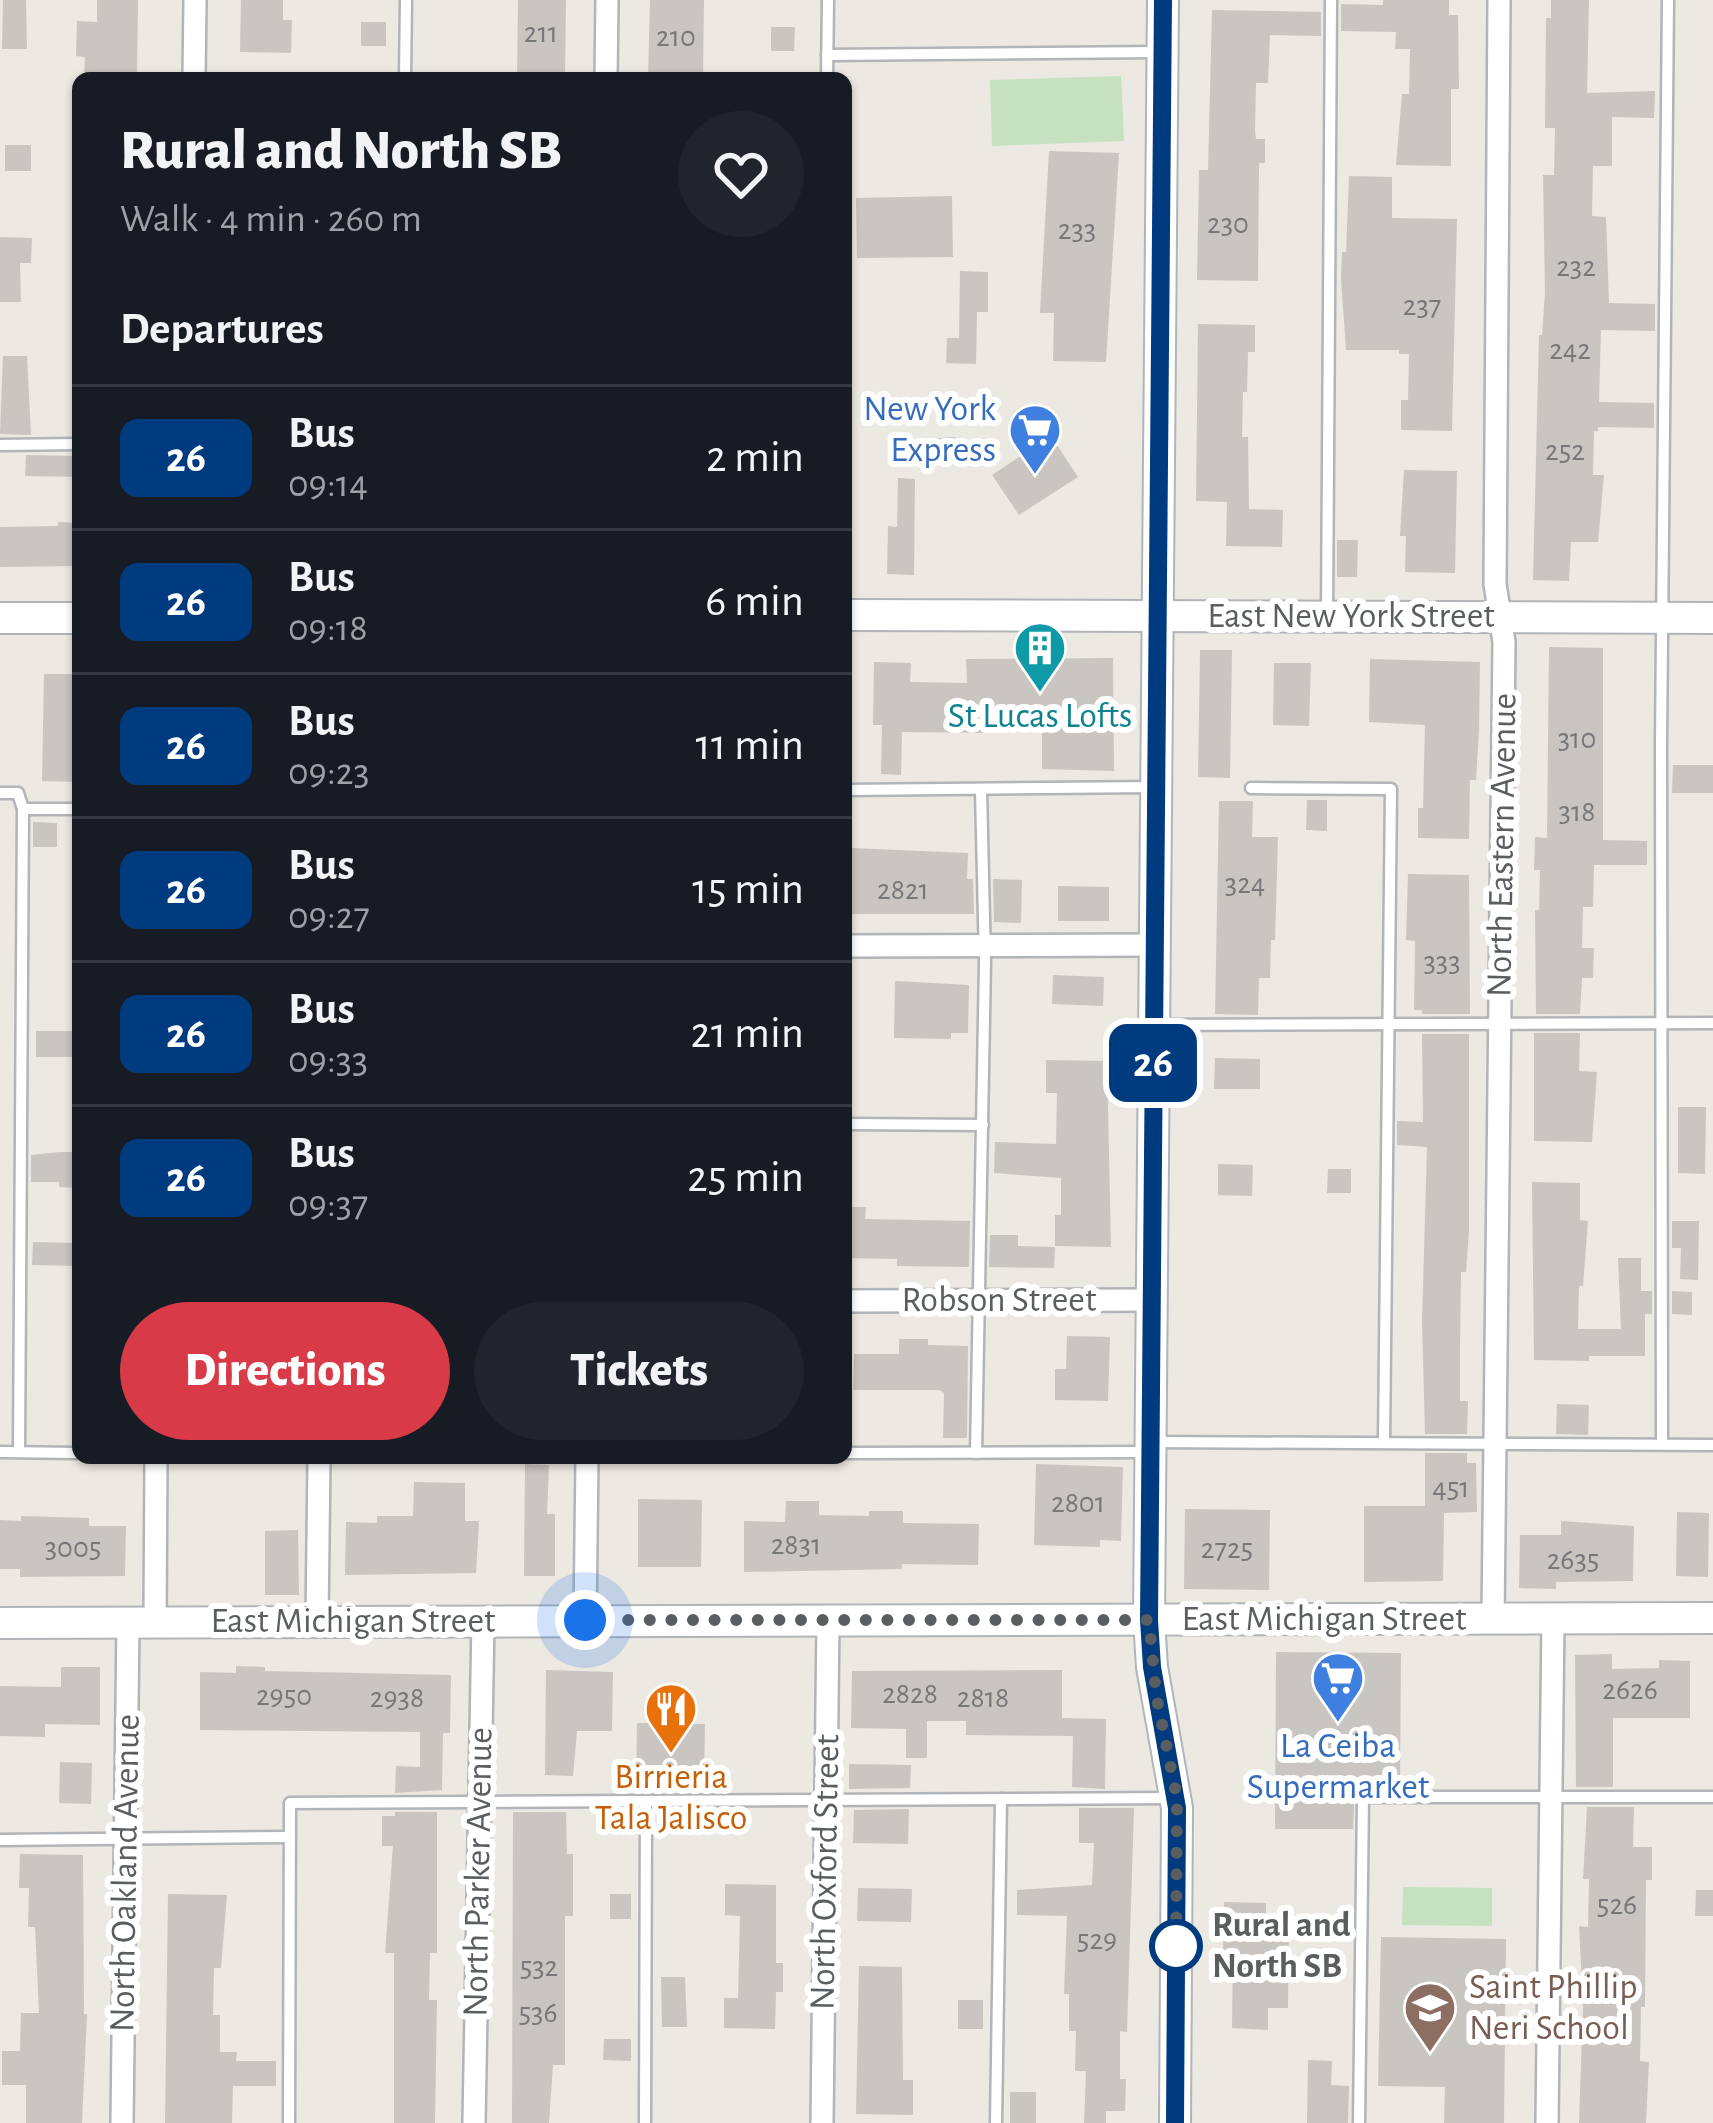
<!DOCTYPE html>
<meta charset="utf-8">
<style>
:root{--surface:#171b24;--page:#20242c;--text:#f1f3f6;--muted:#9ea1a6;--line:#363941;--accent:#d93a47}
body{margin:0;font-family:"Alegreya Sans",sans-serif;background:var(--page);color:var(--text);height:100vh;display:flex;flex-direction:column;font-size:45px;white-space:nowrap}
*{box-sizing:border-box;margin:0}
p{font-size:39px;color:var(--muted)}
.icon{flex:none;width:66px;height:66px;fill:none;stroke:currentColor;stroke-width:2;stroke-linecap:round;stroke-linejoin:round}
.map{position:relative;flex:1;overflow:hidden}
.sheet{position:absolute;left:72px;top:72px;width:780px;height:1392px;display:flex;flex-direction:column;background:var(--surface);border-radius:18px;box-shadow:0 3px 9px #0004}
.sheet>*{flex:none}
.badge{padding:0 24px;border-radius:18px;font-size:42px;line-height:78px}
.you{position:absolute;width:60px;height:60px;margin:-30px;border:9px solid #fff;border-radius:50%;background:#1a73e8;box-shadow:0 0 0 18px #1a73e833}
.map>.badge{position:absolute;translate:-50% -50%;box-shadow:0 0 0 6px #fff}
h2{padding:0 48px;font-size:45px;line-height:108px}
.round{display:grid;place-items:center;flex:none;width:126px;height:126px;border-radius:63px;background:var(--page)}
.overview{display:flex;align-items:center;justify-content:space-between;height:204px;padding:0 48px}
h1{font-size:57px;font-weight:800;line-height:90px}
.cta{display:flex;gap:24px;margin-top:auto;padding:24px 48px}
.cta a{flex:1;height:138px;border-radius:72px;background:var(--accent);color:#fff;font-size:48px;font-weight:800;line-height:138px;text-align:center}
.cta a+a{background:var(--page);color:var(--text)}
ul{padding:0;list-style:none}
li{display:flex;align-items:center;gap:36px;height:144px;padding:0 48px;border-top:3px solid var(--line)}
li div{flex:1}
li b{display:block;font-size:45px}
li em{font-style:normal}
li .badge{min-width:132px;font-weight:700;text-align:center}
.map>svg:first-child{display:block}
.green{fill:#c5e1c0}
.building{fill:#c9c5c0}
.lines{fill:none;stroke-linecap:round;stroke-linejoin:round}
.service-casing{stroke:#b2b5b8;stroke-width:15}
.minor-casing{stroke:#b2b5b8;stroke-width:26}
.secondary-casing{stroke:#b1b5b8;stroke-width:34}
.service{stroke:#fff;stroke-width:10}
.minor{stroke:#fff;stroke-width:21}
.secondary{stroke:#fff;stroke-width:30}
.line-casing{stroke:#fff;stroke-width:27}
.line{stroke:#003b80;stroke-width:18}
.walk{stroke:#5a5e61;stroke-width:12;stroke-dasharray:0 21.6}
.stop-dot{fill:#fff;stroke:#003b80;stroke-width:6}
.labels{text-anchor:middle;dominant-baseline:central;stroke-width:12;stroke-linejoin:round;paint-order:stroke}
.number-label{font-size:30px;fill:#767879}
.shop-label{font-size:36px;fill:#366cbe;stroke:#fff;text-anchor:end}
.street-label{font-size:36px;fill:#5a5e61;stroke:#fff}
.culture-label{font-size:36px;fill:#0d838f;stroke:#fff}
.food-label{font-size:36px;fill:#c56008;stroke:#fff}
.stop-label{font-size:36px;font-weight:bold;fill:#5a5e61;stroke:#fff;text-anchor:start}
.education-label{font-size:36px;fill:#785e54;stroke:#fff;text-anchor:start}
</style>
<div class="map">
<svg width="1713" height="2123" viewBox="0 0 1713 2123">
<rect width="100%" height="100%" fill="#ece8e2"/>
<g class="green">
<polygon points="1121,76 1124,141 992,146 990,80"/>
<polygon points="1403,1887 1492,1888 1492,1926 1402,1925"/>
</g>
<g class="building">
<polygon points="3,0 26,0 27,49 2,49"/>
<polygon points="97,0 138,0 137,78 84,78 85,57 76,56 77,21 97,22"/>
<polygon points="241,0 283,0 283,20 292,20 291,53 240,52"/>
<polygon points="518,0 566,0 565,78 517,78"/>
<polygon points="650,0 704,0 703,78 648,78"/>
<polygon points="1383,0 1449,0 1449,15 1458,15 1459,89 1451,89 1451,166 1396,165 1402,94 1409,94 1410,49 1395,49 1396,32 1341,31 1341,4 1383,5"/>
<polygon points="1551,0 1589,0 1587,93 1655,91 1654,118 1612,117 1612,166 1593,166 1592,216 1606,217 1609,303 1655,304 1655,331 1601,330 1599,402 1654,403 1654,428 1598,427 1598,431 1594,431 1593,475 1604,475 1598,542 1571,542 1569,581 1533,580 1539,335 1542,335 1545,293 1543,175 1554,175 1555,128 1545,128 1546,18 1551,18"/>
<polygon points="1212,10 1321,12 1321,36 1270,35 1268,83 1256,83 1255,131 1256,139 1265,139 1265,163 1259,163 1258,281 1197,280 1199,170 1208,170"/>
<rect x="361" y="22" width="25" height="24"/>
<polygon points="771,27 795,27 794,51 771,51"/>
<rect x="5" y="145" width="26" height="26"/>
<polygon points="1049,151 1119,153 1106,362 1053,361 1054,313 1040,313"/>
<polygon points="1349,176 1392,177 1392,218 1457,219 1452,431 1401,430 1401,400 1408,400 1409,354 1399,354 1399,350 1346,350 1341,278 1342,252 1346,252"/>
<polygon points="952,196 953,257 857,258 856,198"/>
<polygon points="0,237 32,238 31,263 20,263 21,302 0,302"/>
<polygon points="960,271 988,272 988,312 977,312 976,364 946,363 947,338 959,338"/>
<polygon points="1198,324 1255,325 1255,352 1248,352 1247,392 1243,392 1242,437 1248,437 1249,509 1283,510 1282,547 1226,546 1227,502 1196,501"/>
<polygon points="3,356 27,356 31,435 0,434"/>
<polygon points="1051,436 1078,477 1019,515 992,475"/>
<polygon points="955,437 956,459 929,460 928,439"/>
<polygon points="26,455 78,456 78,477 25,476"/>
<polygon points="1404,470 1457,471 1455,573 1405,572 1406,536 1400,536"/>
<polygon points="898,478 915,479 914,575 887,574 888,526 897,527"/>
<polygon points="58,522 78,523 78,566 0,567 0,527 58,526"/>
<polygon points="1337,540 1358,540 1357,577 1337,577"/>
<polygon points="1549,647 1603,648 1603,840 1647,841 1647,865 1594,865 1593,907 1583,907 1582,948 1594,948 1593,978 1582,978 1580,1014 1536,1014 1535,910 1539,910 1540,870 1534,870 1535,837 1547,838"/>
<polygon points="1200,650 1232,650 1230,778 1198,777"/>
<polygon points="1113,658 1114,771 1042,769 1042,729 998,730 999,733 902,732 901,775 881,774 882,725 873,725 874,662 911,663 910,682 967,683 966,659"/>
<polygon points="1370,659 1480,662 1479,730 1476,780 1470,780 1469,839 1418,838 1418,808 1423,808 1425,725 1369,722"/>
<polygon points="1274,663 1311,663 1309,726 1273,725"/>
<polygon points="44,674 78,674 78,782 42,781"/>
<polygon points="1673,765 1713,765 1713,793 1672,793"/>
<polygon points="1307,800 1327,800 1327,831 1306,830"/>
<polygon points="1219,801 1253,801 1252,837 1278,837 1275,940 1271,940 1270,978 1259,978 1258,1015 1215,1014"/>
<polygon points="33,822 57,823 57,847 33,847"/>
<polygon points="851,848 968,853 967,879 973,879 974,914 850,914"/>
<polygon points="1408,874 1469,875 1470,1014 1422,1014 1422,1010 1414,1010 1415,941 1406,940"/>
<polygon points="993,879 1022,880 1021,923 994,922"/>
<polygon points="1058,886 1109,887 1109,921 1058,921"/>
<polygon points="1053,975 1104,977 1103,1006 1052,1004"/>
<polygon points="895,981 969,985 968,1033 951,1033 951,1039 894,1038"/>
<rect x="36" y="1031" width="42" height="26"/>
<polygon points="1534,1033 1580,1033 1579,1071 1597,1072 1592,1142 1534,1141"/>
<polygon points="1422,1034 1469,1034 1469,1232 1466,1272 1461,1272 1460,1350 1460,1401 1468,1401 1467,1434 1425,1434 1422,1322 1427,1147 1397,1145 1397,1121 1423,1122"/>
<polygon points="1215,1058 1260,1059 1260,1089 1214,1089"/>
<polygon points="1046,1060 1107,1061 1111,1247 1055,1246 1055,1215 1061,1215 1061,1178 994,1173 995,1142 1056,1144 1057,1093 1046,1093"/>
<polygon points="1678,1107 1706,1107 1705,1174 1678,1173"/>
<polygon points="60,1152 78,1152 78,1188 59,1187 59,1182 31,1182 31,1155"/>
<polygon points="1218,1164 1253,1165 1252,1196 1218,1195"/>
<polygon points="1328,1169 1351,1169 1351,1193 1327,1193"/>
<polygon points="1532,1182 1580,1183 1580,1220 1588,1221 1583,1286 1579,1286 1578,1329 1621,1329 1618,1258 1641,1258 1641,1291 1652,1291 1652,1314 1645,1314 1645,1356 1589,1356 1589,1361 1534,1360"/>
<polygon points="848,1207 866,1207 865,1219 970,1221 969,1267 897,1266 897,1259 847,1258"/>
<polygon points="1672,1221 1699,1221 1698,1280 1680,1279 1681,1248 1672,1248"/>
<polygon points="990,1235 1018,1235 1018,1246 1055,1247 1054,1268 989,1267"/>
<polygon points="33,1242 78,1243 78,1266 32,1265"/>
<polygon points="1672,1291 1692,1292 1692,1315 1672,1314"/>
<polygon points="1067,1336 1110,1337 1108,1401 1055,1400 1055,1369 1066,1369"/>
<polygon points="899,1339 928,1339 928,1345 968,1346 967,1438 943,1438 944,1393 939,1390 853,1390 854,1354 899,1354"/>
<polygon points="1557,1404 1589,1405 1588,1435 1556,1434"/>
<polygon points="1425,1453 1467,1453 1467,1463 1476,1463 1477,1512 1444,1513 1443,1581 1364,1582 1364,1506 1425,1506"/>
<polygon points="525,1464 549,1465 547,1514 555,1514 555,1576 524,1576"/>
<polygon points="1036,1464 1123,1467 1121,1541 1100,1540 1100,1547 1034,1545"/>
<polygon points="414,1482 465,1483 465,1521 479,1521 476,1573 345,1575 346,1522 377,1523 377,1516 413,1516"/>
<polygon points="638,1499 702,1500 701,1567 638,1567"/>
<polygon points="786,1501 819,1501 819,1515 869,1516 869,1511 903,1511 903,1523 979,1524 978,1565 902,1564 902,1569 744,1572 744,1521 785,1522"/>
<polygon points="1185,1509 1270,1510 1269,1590 1184,1589"/>
<polygon points="1677,1512 1709,1513 1708,1577 1676,1576"/>
<polygon points="21,1516 89,1518 89,1526 126,1526 125,1576 20,1577 20,1569 0,1569 0,1520 21,1521"/>
<polygon points="1561,1521 1634,1526 1633,1581 1556,1582 1556,1589 1519,1588 1520,1535 1561,1535"/>
<polygon points="298,1530 299,1595 265,1595 265,1531"/>
<polygon points="1276,1652 1401,1653 1400,1787 1355,1787 1353,1829 1275,1829"/>
<polygon points="1612,1654 1612,1669 1659,1668 1659,1660 1690,1661 1690,1718 1613,1718 1613,1787 1576,1787 1575,1655"/>
<polygon points="236,1666 265,1667 265,1671 451,1675 450,1733 443,1733 442,1790 395,1793 396,1766 420,1767 420,1732 200,1730 200,1672 236,1673"/>
<polygon points="61,1667 100,1667 100,1725 45,1724 45,1737 0,1736 0,1686 61,1687"/>
<polygon points="546,1670 613,1672 612,1731 577,1731 573,1776 545,1775"/>
<polygon points="1062,1670 1062,1718 1106,1719 1105,1789 1072,1787 1073,1736 966,1735 966,1721 927,1721 927,1758 906,1758 906,1729 851,1728 852,1671"/>
<polygon points="637,1723 705,1724 704,1786 636,1785"/>
<polygon points="60,1762 92,1763 91,1804 59,1803"/>
<polygon points="849,1764 911,1765 910,1788 849,1789"/>
<polygon points="1587,1807 1634,1807 1633,1847 1652,1847 1652,1880 1646,1880 1645,2007 1641,2007 1640,2061 1649,2062 1646,2123 1579,2123 1583,2006 1579,1926 1588,1927 1589,1879 1583,1879"/>
<polygon points="1079,1808 1134,1808 1127,2032 1120,2031 1120,2079 1126,2079 1125,2111 1106,2111 1106,2123 1084,2123 1086,2071 1075,2071 1076,2031 1069,2031 1069,1994 1064,1994 1067,1916 1017,1915 1017,1890 1092,1885 1094,1843 1079,1843"/>
<polygon points="909,1809 908,1844 853,1843 854,1810"/>
<polygon points="395,1812 437,1812 437,1953 430,1953 429,2000 437,2000 435,2123 394,2123 394,1953 385,1953 393,1846 382,1846 382,1816 395,1816"/>
<polygon points="513,1812 566,1812 567,1854 573,1854 573,1916 565,1916 565,2065 553,2065 549,2123 512,2123"/>
<polygon points="20,1854 83,1855 84,2014 87,2014 82,2123 26,2123 26,2085 2,2085 2,2051 20,2051 21,2013 39,2013 35,1927 28,1927 29,1888 19,1888"/>
<polygon points="725,1884 776,1885 776,1963 783,1963 783,1992 776,1992 775,2029 724,2028 724,1998 738,1998 740,1916 725,1915"/>
<polygon points="858,1888 912,1889 911,1922 857,1921"/>
<polygon points="1696,1890 1713,1890 1713,1916 1695,1916"/>
<polygon points="168,1894 227,1895 221,1968 214,1968 213,2015 220,2015 220,2052 237,2052 236,2061 276,2061 276,2086 233,2086 232,2123 165,2123"/>
<rect x="610" y="1894" width="21" height="25"/>
<polygon points="1224,1902 1266,1903 1266,1925 1289,1925 1288,2008 1268,2008 1268,2030 1232,2028 1233,1952 1223,1952"/>
<polygon points="1381,1937 1506,1939 1504,2123 1444,2123 1445,2087 1378,2086"/>
<polygon points="859,1966 902,1967 903,2080 913,2080 913,2115 856,2114"/>
<polygon points="661,1977 685,1977 687,2027 662,2027"/>
<rect x="958" y="2000" width="25" height="29"/>
<polygon points="604,2039 631,2039 631,2061 603,2060"/>
<polygon points="1308,2060 1332,2061 1331,2085 1349,2086 1348,2123 1307,2123"/>
<rect x="1010" y="2092" width="26" height="31"/>
</g>
<g class="lines">
<g class="service-casing">
<g id="service">
<polyline points="827,55 1160,52"/>
<polyline points="405,78 406,0"/>
<polyline points="827,78 828,0"/>
<polyline points="0,445 78,444"/>
<polyline points="1327,615 1331,0"/>
<polyline points="1251,788 1391,789 1384,1442"/>
<polyline points="846,790 1155,787"/>
<polyline points="0,793 18,793 23,809 19,1452"/>
<polyline points="23,809 78,809"/>
<polyline points="1158,1025 1713,1023"/>
<polyline points="846,1124 983,1125"/>
<polyline points="1154,1442 1713,1445"/>
<polyline points="1662,1444 1661,743 1668,0"/>
<polyline points="0,1452 78,1453"/>
<polyline points="846,1453 1149,1452"/>
<polyline points="976,1453 985,962 981,790"/>
<polyline points="0,1840 290,1837"/>
<polyline points="289,2123 290,1803 1173,1798"/>
<polyline points="645,2123 646,1801"/>
<polyline points="996,2123 1001,1799"/>
<polyline points="1359,2123 1363,1797 1713,1797"/>
</g>
</g>
<g class="minor-casing">
<g id="minor">
<polyline points="194,78 195,0"/>
<polyline points="606,78 607,0"/>
<polyline points="846,946 1154,945"/>
<polyline points="846,1301 1151,1300"/>
<polyline points="1493,1618 1504,642 1495,584 1499,0"/>
<polyline points="585,1620 587,1458"/>
<polyline points="317,1621 319,1458"/>
<polyline points="155,1622 156,1458"/>
<polyline points="122,2123 128,1622"/>
<polyline points="474,2123 483,1621"/>
<polyline points="822,2123 828,1621"/>
<polyline points="1547,2123 1553,1618"/>
</g>
</g>
<g class="secondary-casing">
<g id="secondary">
<polyline points="1163,0 1149,1620 1152,1667 1177,1808 1175,2123"/>
<polyline points="846,615 1713,618"/>
<polyline points="0,618 78,618"/>
<polyline points="0,1623 1713,1618"/>
</g>
</g>
<use href="#service" class="service"/>
<use href="#minor" class="minor"/>
<use href="#secondary" class="secondary"/>
</g>
<g class="lines">
<g class="line-casing">
<polyline id="line" points="1163,0 1149,1620 1152,1667 1177,1808 1175,2123"/>
</g>
<use href="#line" class="line"/>
<polyline class="walk" points="585,1620 1149,1620 1156,1694 1177,1798 1176,1946"/>
</g>
<defs>
<g id="supermarket-pin" transform="scale(2.7)"><path d="M0 17L-7.5 6A9.5 9.5 0 1 1 7.5 6Z" fill="#3f7fe0" stroke="#fff"/><path d="M-6-5.5h2.5l.6 2H6L4.5 2H-2.5L-4.4-4H-6ZM-1.5 3.2a1.3 1.3 0 1 0 .1 0ZM3 3.2a1.3 1.3 0 1 0 .1 0Z" fill="#fff"/></g>
<g id="building-pin" transform="scale(2.7)"><path d="M0 17L-7.5 6A9.5 9.5 0 1 1 7.5 6Z" fill="#0f9aa8" stroke="#fff"/><path d="M-4-6H4V6H1V3H-1V6H-4ZM-2.5-4.3h1.7v1.8h-1.7ZM.8-4.3h1.7v1.8H.8ZM-2.5-1h1.7V.8h-1.7ZM.8-1h1.7V.8H.8Z" fill="#fff"/></g>
<g id="restaurant-pin" transform="scale(2.7)"><path d="M0 17L-7.5 6A9.5 9.5 0 1 1 7.5 6Z" fill="#e8710a" stroke="#fff"/><path d="M-5-6h1v4h1v-4h1v4h1v-4h1v5L-1.5 .5V6h-2V.5L-5-1ZM5-6V6H3V1.5H1.5Q1.5-4 5-6Z" fill="#fff"/></g>
<g id="school-pin" transform="scale(2.7)"><path d="M0 17L-7.5 6A9.5 9.5 0 1 1 7.5 6Z" fill="#8d6e63" stroke="#fff"/><path d="M0-5L7-2L0 1L-7-2ZM-4 1L0 2.5L4 1V4Q0 6-4 4Z" fill="#fff"/></g>
</defs>
<g fill-rule="evenodd">
<use href="#supermarket-pin" x="1035" y="430"/>
<use href="#building-pin" x="1040" y="648"/>
<use href="#supermarket-pin" x="1338" y="1678"/>
<use href="#restaurant-pin" x="671" y="1709"/>
<use href="#school-pin" x="1430" y="2008"/>
</g>
<circle class="stop-dot" cx="1176" cy="1946" r="24"/>
<g class="labels">
<g class="number-label">
<text x="541" y="33">211</text>
<text x="676" y="37">210</text>
<text x="1228" y="224">230</text>
<text x="1077" y="230">233</text>
<text x="1576" y="267">232</text>
<text x="1422" y="306">237</text>
<text x="1570" y="350">242</text>
<text x="1565" y="451">252</text>
<text x="1577" y="739">310</text>
<text x="1577" y="812">318</text>
<text x="1245" y="884">324</text>
<text x="903" y="890">2821</text>
<text x="1442" y="962">333</text>
<text x="1451" y="1488">451</text>
<text x="1078" y="1503">2801</text>
<text x="796" y="1545">2831</text>
<text x="73" y="1548">3005</text>
<text x="1227" y="1549">2725</text>
<text x="1573" y="1560">2635</text>
<text x="1630" y="1690">2626</text>
<text x="910" y="1694">2828</text>
<text x="284" y="1696">2950</text>
<text x="397" y="1698">2938</text>
<text x="983" y="1698">2818</text>
<text x="1617" y="1905">526</text>
<text x="1097" y="1940">529</text>
<text x="539" y="1967">532</text>
<text x="538" y="2013">536</text>
</g>
<g class="shop-label">
<text x="996" y="409">New York<tspan x="996" dy="41">Express</tspan></text>
<text x="1338" y="1746" text-anchor="middle">La Ceiba<tspan x="1338" dy="41">Supermarket</tspan></text>
</g>
<g class="street-label">
<text x="1351" y="616">East New York Street</text>
<text transform="translate(1502 845) rotate(-89)">North Eastern Avenue</text>
<text x="999" y="1300">Robson Street</text>
<text x="1324" y="1619">East Michigan Street</text>
<text x="353" y="1621">East Michigan Street</text>
<text transform="translate(478 1872) rotate(-89)">North Parker Avenue</text>
<text transform="translate(825 1872) rotate(-89)">North Oxford Street</text>
<text transform="translate(125 1873) rotate(-89)">North Oakland Avenue</text>
</g>
<g class="culture-label">
<text x="1040" y="716">St Lucas Lofts</text>
</g>
<g class="food-label">
<text x="671" y="1777">Birrieria<tspan x="671" dy="41">Tala Jalisco</tspan></text>
</g>
<g class="stop-label">
<text x="1212" y="1925">Rural and<tspan x="1212" dy="41">North SB</tspan></text>
</g>
<g class="education-label">
<text x="1469" y="1987">Saint Phillip<tspan x="1469" dy="41">Neri School</tspan></text>
</g>
</g>
</svg>
<div class="you" style="left:585px;top:1620px"></div>
<b class="badge" style="left:1153px;top:1063px;background:#003b80;color:#fff">26</b>
<section class="sheet">
<div class="overview"><div><h1>Rural and North SB</h1><p>Walk · 4 min · 260 m</p></div><a class="round"><svg class="icon" aria-label="heart" viewBox="0 0 24 24"><path d="M12 20l-8-8c-3-5 5-10 8-4 3-6 11-1 8 4z"/></svg></a></div>
<h2>Departures</h2>
<ul>
<li><span class="badge" style="background:#003b80;color:#fff">26</span><div><b>Bus</b><p>09:14</p></div><em>2 min</em></li>
<li><span class="badge" style="background:#003b80;color:#fff">26</span><div><b>Bus</b><p>09:18</p></div><em>6 min</em></li>
<li><span class="badge" style="background:#003b80;color:#fff">26</span><div><b>Bus</b><p>09:23</p></div><em>11 min</em></li>
<li><span class="badge" style="background:#003b80;color:#fff">26</span><div><b>Bus</b><p>09:27</p></div><em>15 min</em></li>
<li><span class="badge" style="background:#003b80;color:#fff">26</span><div><b>Bus</b><p>09:33</p></div><em>21 min</em></li>
<li><span class="badge" style="background:#003b80;color:#fff">26</span><div><b>Bus</b><p>09:37</p></div><em>25 min</em></li>
</ul>
<div class="cta"><a>Directions</a><a>Tickets</a></div>
</section>
</div>
